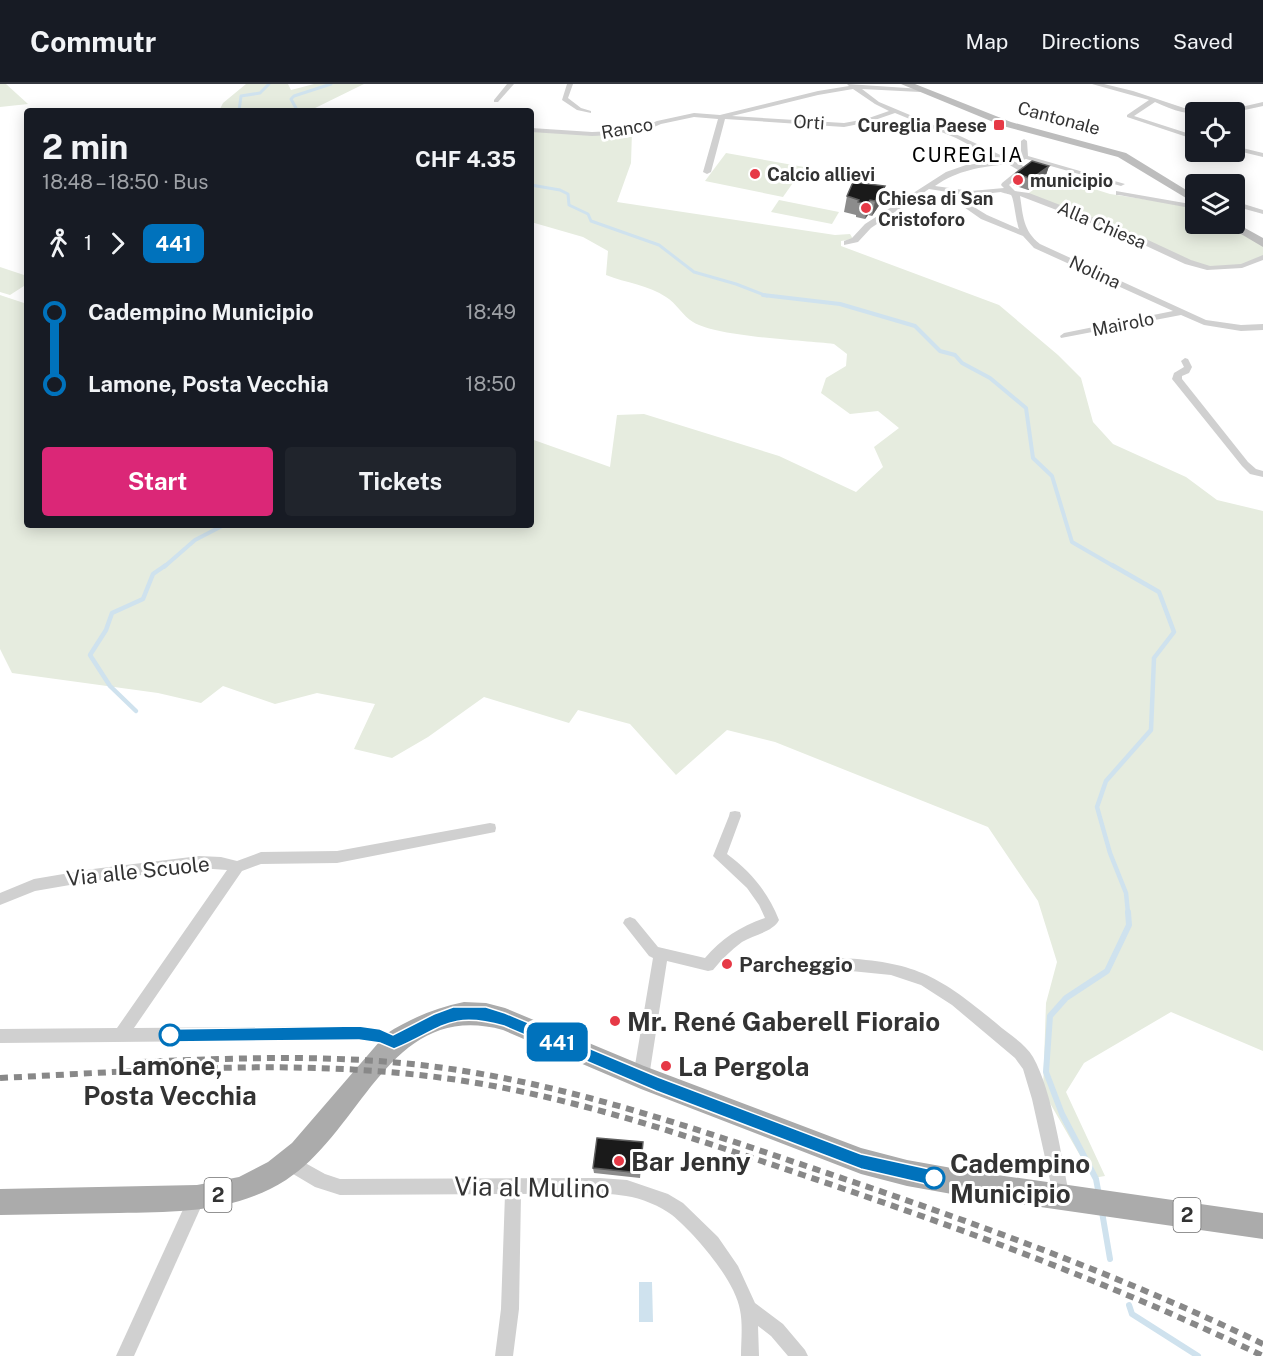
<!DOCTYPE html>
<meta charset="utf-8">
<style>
:root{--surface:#171b24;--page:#20242c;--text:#f1f3f6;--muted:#9ea1a6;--line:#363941;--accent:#db2777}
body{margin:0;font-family:"Public Sans",sans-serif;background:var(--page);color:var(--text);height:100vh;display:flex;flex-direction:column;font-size:22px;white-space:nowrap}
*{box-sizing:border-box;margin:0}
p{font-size:20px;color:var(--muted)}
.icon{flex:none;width:33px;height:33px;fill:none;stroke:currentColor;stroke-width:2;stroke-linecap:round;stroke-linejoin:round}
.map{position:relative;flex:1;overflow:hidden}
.details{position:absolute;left:24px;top:24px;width:510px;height:420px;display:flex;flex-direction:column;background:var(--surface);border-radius:6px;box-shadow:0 3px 15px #0003}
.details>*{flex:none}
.badge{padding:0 12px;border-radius:9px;font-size:21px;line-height:39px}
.controls{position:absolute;left:1185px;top:18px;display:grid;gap:12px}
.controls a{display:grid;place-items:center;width:60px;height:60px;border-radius:6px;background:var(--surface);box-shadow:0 3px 15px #0003;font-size:30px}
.map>.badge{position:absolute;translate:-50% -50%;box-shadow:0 0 0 3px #fff}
.legs{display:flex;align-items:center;gap:9px;height:66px;padding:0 18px;font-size:20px}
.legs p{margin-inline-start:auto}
.headline{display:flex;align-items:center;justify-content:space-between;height:102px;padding:0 18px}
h1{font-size:33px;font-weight:700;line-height:45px}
.cta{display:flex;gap:12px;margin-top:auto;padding:12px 18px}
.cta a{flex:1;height:69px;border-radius:6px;background:var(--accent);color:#fff;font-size:24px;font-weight:700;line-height:69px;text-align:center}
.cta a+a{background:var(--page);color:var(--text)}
ul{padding:0 18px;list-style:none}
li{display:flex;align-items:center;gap:21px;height:72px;font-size:22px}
li i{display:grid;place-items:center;width:9px;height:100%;margin:0 8px;background:currentColor}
li i::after{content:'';width:15px;height:15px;margin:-8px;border:4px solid;border-radius:50%;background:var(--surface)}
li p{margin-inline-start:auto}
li:first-child i{background:linear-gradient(#0000 50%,currentColor 0)}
li:last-child i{background:linear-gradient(currentColor 50%,#0000 0)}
header{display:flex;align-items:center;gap:36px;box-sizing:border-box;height:84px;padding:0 30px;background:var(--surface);border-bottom:2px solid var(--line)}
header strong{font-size:28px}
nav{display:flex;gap:33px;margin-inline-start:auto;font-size:21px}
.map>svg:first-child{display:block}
.green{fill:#e6ecdf}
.water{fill:#cfe2ee}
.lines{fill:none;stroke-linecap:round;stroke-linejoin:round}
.stream-far3{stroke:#cfe2ee;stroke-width:3}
.stream-far2{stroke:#cfe2ee;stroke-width:4}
.stream-far1{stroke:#cfe2ee;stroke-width:4.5}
.stream{stroke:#cfe2ee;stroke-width:6}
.street{fill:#d0d0d0;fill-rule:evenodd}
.secondary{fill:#bdbdbd;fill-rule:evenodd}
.primary{fill:#ababab;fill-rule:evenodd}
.rail{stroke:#888;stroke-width:6;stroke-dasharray:8 6;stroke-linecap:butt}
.wall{fill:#8c8c8c}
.shaded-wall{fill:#5f5f5f}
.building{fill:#1a1a1a;stroke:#5f5f5f;stroke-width:1.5}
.line-1{fill:#0072bc;stroke:#fff;stroke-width:1.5}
.poi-dot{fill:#e63946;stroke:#fff;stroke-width:2}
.stop-1-dot{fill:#fff;stroke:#0072bc;stroke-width:3}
.labels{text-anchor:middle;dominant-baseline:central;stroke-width:6;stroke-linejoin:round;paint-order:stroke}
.far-street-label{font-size:18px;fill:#333;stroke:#fff}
.far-poi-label{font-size:18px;font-weight:bold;fill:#333;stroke:#fff;text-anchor:start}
.far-quarter-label{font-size:20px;letter-spacing:1.5px;fill:#000;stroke:#fff}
.shield{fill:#fff;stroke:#707070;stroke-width:1.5}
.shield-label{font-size:20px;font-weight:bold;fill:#333}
.street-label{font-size:21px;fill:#333;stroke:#fff}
.poi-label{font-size:21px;font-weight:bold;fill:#333;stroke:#fff;text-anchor:start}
.near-poi-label{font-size:26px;font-weight:bold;fill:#333;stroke:#fff;text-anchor:start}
.near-stop-label{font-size:26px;font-weight:bold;fill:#333;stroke:#fff}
.near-street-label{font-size:26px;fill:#333;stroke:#fff}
</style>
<header>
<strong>Commutr</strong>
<nav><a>Map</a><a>Directions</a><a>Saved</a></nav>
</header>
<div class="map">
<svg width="1263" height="1272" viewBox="0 0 1263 1272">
<rect width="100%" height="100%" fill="#fff"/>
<g class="green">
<polygon points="0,0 6,0 28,20 0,23"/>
<polygon points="246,0 288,0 291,6 314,0 364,0 309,27 219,27 223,19"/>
<path d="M531 46 573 50 632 47 631 79 617 118 835 151 850 150 853 155 841 157V162L999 221 1058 271 1081 294 1093 338 1113 360 1186 393 1217 416 1263 427V967L1171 928 1084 979 1066 1008 1105 1092 1093 1094 1043 1007 1046 919 1057 878 1038 817 988 743 775 658 727 646 676 691 630 640 578 626 569 639 484 613 428 653 392 674 354 665 375 620 317 609 275 620 223 602 201 619 158 609 12 589 0 565V211L27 220V441H531V355L610 383 617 331 644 330 779 372 856 408 883 383 874 363 899 344 878 327 850 330 821 309 826 294 846 282 847 270 834 260C802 256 717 253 693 238 683 232 676 219 666 213 649 201 626 199 606 191L608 167 583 153 531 138Z"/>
<polygon points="726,69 804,83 783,113 705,97"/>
<polygon points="1046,97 1056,99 1072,98 1110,110 1195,123 1196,140 1230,140 1263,159 1263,173 1242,182 1210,184 1026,111"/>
<polygon points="779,116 839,128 832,140 771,128"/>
<polygon points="0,183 27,192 27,200 10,211 0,208"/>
</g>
<polygon class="water" points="639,1198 652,1198 653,1238 639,1238"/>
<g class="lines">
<g class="stream-far3">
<polyline points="239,27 241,12 260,9 269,0"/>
<polyline points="294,27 297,26 291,15 294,12 331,0"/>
<polyline points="531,101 560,106 568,110 569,121 588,130 591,137 659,161 694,188 736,200 767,212"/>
</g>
<g class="stream-far2">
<polyline points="763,211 840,220 915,242 940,267 955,271 962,279 990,294 1026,324 1033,374 1052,392 1072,458 1115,483"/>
<polyline points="164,483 195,456 224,441"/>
</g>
<g class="stream-far1">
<polyline points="1112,481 1159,508 1174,548 1154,574 1151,646 1106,697 1097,723 1110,769 1126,809 1128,829"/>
<polyline points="136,627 110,602 90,571 106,546 112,529 143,515 153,490 166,481"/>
</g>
<g class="stream">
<polyline points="1099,1111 1096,1095 1062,1030 1046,988 1050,932 1066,914 1107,887 1129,841 1128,828"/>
<polyline points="1102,1128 1110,1175"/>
<polyline points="1129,1221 1132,1230 1198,1272"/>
</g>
<g class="street">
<polygon points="507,0 514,0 498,18 494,18 494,16"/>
<polygon points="567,0 573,0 568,14 581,24 591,27 591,29 577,26 562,16"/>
<path d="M847 0 922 5 923 6 920 8 862 5 879 18 960 52 1022 81 1026 86 1009 101 1015 107 1029 109 1133 149 1191 176 1210 182 1241 180 1263 171V176L1242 184 1207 186 1185 180 1127 153 1020 112C1023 131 1023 147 1040 160L1206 236 1241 241 1263 240V246L1241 247 1204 241 1181 231 1061 254 1060 252 1064 249 1173 227 1034 164 1023 152 981 135 961 121 966 111 929 105 871 144 858 158 844 161V157L852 154 865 140 946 88 966 81 1000 77 956 54 895 29 869 38 844 43 725 35 711 88 707 90 703 88 718 35 694 33 661 40 647 46 614 51 592 52 531 48V44L592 48 614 47 645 42 657 37 694 29 720 31 818 7 849 2ZM853 5 875 20 889 27 866 35 844 39 732 32 818 11ZM1008 80 1018 86 1002 99 1001 101 1004 104 971 107 935 102C958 86 980 83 1008 80ZM1001 108C1003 109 1009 110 1011 111 1014 114 1016 138 1019 145L987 131 969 120 974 111Z"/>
<path d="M1092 0H1104L1133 7 1184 24 1228 26 1263 18V22C1238 28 1208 33 1182 28 1173 26 1164 22 1155 18L1134 32 1196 52V56L1127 33V31L1149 16Z"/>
<polygon points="1024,55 1027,57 1028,72 1125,100 1121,102 1026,75 1017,78 1017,74 1021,72 1021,57"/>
<polygon points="1234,62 1263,69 1263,73 1234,66"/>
<polygon points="1116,107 1196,121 1196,125 1119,111 1116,111"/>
<polygon points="1234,117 1263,126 1263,130 1234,122"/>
<polygon points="1185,274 1188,275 1192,283 1189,289 1182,292 1182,295 1248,378 1256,385 1263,387 1263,393 1250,390 1242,382 1172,295 1174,289 1184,283 1181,277"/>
<path d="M735 727 740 728 741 732 727 770C751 788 768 808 779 836 773 848 753 851 742 858 731 866 722 875 713 886L708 887 667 877 649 993 646 998 641 1000 636 998 633 993 653 874 649 872 623 839 625 835 630 833 635 835 658 863 705 874C721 855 741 842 765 834L759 821 747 804 713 772 729 732 730 728Z"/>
<polygon points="490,739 495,740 496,744 495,748 490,749 337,779 261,780 242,787 134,944 359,942 380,945 399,953 401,958 399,963 394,965 379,959 359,956 0,959 0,945 117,944 227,786 199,784 93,797 35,807 0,821 0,809 34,795 93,785 199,772 221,773 237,777 261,768 337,767"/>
<path d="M841 874C916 878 939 892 996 939 1008 950 1025 959 1033 973 1053 1009 1061 1073 1070 1114L1068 1120 1062 1122 1056 1120 1054 1114 1032 1015 1023 985 1015 974 952 921 921 901 891 891 841 886 836 885 834 880 836 875Z"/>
<path d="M289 1070 325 1090 340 1095 600 1094 627 1096 668 1110 683 1119 718 1153 738 1182 755 1219 783 1240 805 1266 808 1272H788L771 1252 758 1242 759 1272H741C741 1257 743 1241 740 1226 735 1196 695 1150 672 1131 660 1122 641 1114 626 1112 592 1106 555 1110 521 1110L519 1225 513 1272H495L501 1225 505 1110 340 1111 315 1103 283 1084 281 1078 283 1072Z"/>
<polygon points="197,1106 203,1108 205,1114 134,1272 116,1272 191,1108"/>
</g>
<g class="secondary">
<polygon points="901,0 915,0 1011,38 1126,69 1196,112 1196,120 1118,73 1003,42"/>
<polygon points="1234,138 1263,154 1263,163 1224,140"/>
</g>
<path class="primary" d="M464 918 486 919 505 924 644 982 861 1064 907 1076 963 1086 1263 1129V1155L963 1112 907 1102 861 1090 641 1005 503 946C389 915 363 1047 286 1096 234 1129 177 1128 119 1129 79 1130 40 1130 0 1131V1105L197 1101 239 1093 268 1078 292 1059 386 950C411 934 435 924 464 918Z"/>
<g class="rail">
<path d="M141 978C237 974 333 970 429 982 559 998 685 1041 809 1083 964 1135 1116 1189 1263 1260"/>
<path d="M0 994C142 987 286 975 428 992 557 1007 681 1050 803 1091 960 1144 1114 1200 1263 1272"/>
</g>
</g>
<g class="wall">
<polygon points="1049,82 1045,94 1028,106 1013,101 1016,89"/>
<polygon points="885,102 882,117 872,132 868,131 865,135 856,133 856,131 844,128 847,112"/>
<polygon points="643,1064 640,1094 594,1089 593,1084"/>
</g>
<g class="shaded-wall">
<polygon points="1049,82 1045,94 1028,106 1031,95"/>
<polygon points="885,102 882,117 872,132 875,117"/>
<polygon points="870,116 868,131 865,135 868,120"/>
</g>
<g class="building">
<polygon points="1032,77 1049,82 1031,95 1016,89"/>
<polygon points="853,98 885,102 875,117 870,116 868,120 858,118 859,116 847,112"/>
<polygon points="597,1054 643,1058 640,1089 593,1084"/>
</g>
<path class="line-1" d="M453 923H486L505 929 658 993 861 1070 934 1086 939 1088 941 1094 939 1099 934 1102 861 1085 656 1007 504 942C448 926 441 946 394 965L380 959 359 956 170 958 165 956 163 951 165 947 170 945 359 942 380 945 393 951 434 930Z"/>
<g class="poi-dot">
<rect x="993" y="35" width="12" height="12" rx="3"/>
<circle cx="755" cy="90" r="6"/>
<circle cx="1018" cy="96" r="6"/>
<circle cx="866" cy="124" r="6"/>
<circle cx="727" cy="880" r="6"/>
<circle cx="615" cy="937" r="6"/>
<circle cx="666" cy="982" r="6"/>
<circle cx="619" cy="1077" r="6"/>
</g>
<g class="stop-1-dot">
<circle cx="170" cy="951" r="10"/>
<circle cx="934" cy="1094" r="10"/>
</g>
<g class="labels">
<g class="far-street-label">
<text transform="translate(1059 34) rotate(15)">Cantonale</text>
<text transform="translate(809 38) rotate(4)">Orti</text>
<text transform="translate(627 44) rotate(-10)">Ranco</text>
<text transform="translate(1102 141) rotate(23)">Alla Chiesa</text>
<text transform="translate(1095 188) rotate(25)">Nolina</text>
<text transform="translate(1123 240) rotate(-11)">Mairolo</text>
</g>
<g class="far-poi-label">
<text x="987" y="41" text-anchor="end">Cureglia Paese</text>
<text x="767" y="90">Calcio allievi</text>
<text x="1030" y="96">municipio</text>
<text x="878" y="114">Chiesa di San<tspan x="878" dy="21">Cristoforo</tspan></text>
</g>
<g class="far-quarter-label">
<text x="968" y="71">CUREGLIA</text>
</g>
<g class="shield">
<rect x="204.5" y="1094" width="27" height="34" rx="4.5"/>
<rect x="1173.5" y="1114" width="27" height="34" rx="4.5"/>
</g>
<g class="shield-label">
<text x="218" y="1111">2</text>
<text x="1187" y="1131">2</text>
</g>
<g class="street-label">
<text transform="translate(138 787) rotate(-6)">Via alle Scuole</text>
</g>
<g class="poi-label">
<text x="739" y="880">Parcheggio</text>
</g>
<g class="near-poi-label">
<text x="627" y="937">Mr. René Gaberell Fioraio</text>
<text x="678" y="982">La Pergola</text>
<text x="631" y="1077">Bar Jenny</text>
</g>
<g class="near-stop-label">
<text x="170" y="981">Lamone,<tspan x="170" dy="30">Posta Vecchia</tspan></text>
<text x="950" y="1079" text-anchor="start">Cadempino<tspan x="950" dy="30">Municipio</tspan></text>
</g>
<g class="near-street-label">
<text transform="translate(532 1103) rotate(1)">Via al Mulino</text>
</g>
</g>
</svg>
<div class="controls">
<a><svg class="icon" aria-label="locate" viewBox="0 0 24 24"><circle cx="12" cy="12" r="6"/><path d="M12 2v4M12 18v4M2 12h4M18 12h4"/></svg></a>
<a><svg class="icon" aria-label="layers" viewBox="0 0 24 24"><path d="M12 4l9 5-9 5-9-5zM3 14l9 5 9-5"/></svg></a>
</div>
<b class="badge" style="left:557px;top:958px;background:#0072bc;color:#fff">441</b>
<section class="details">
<div class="headline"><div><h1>2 min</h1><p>18:48 – 18:50 · Bus</p></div><b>CHF 4.35</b></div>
<div class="legs"><svg class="icon" aria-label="walk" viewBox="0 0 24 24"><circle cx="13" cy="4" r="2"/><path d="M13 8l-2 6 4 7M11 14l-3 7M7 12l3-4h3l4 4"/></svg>1<svg class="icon" aria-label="forward" viewBox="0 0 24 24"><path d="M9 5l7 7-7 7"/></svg><b class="badge" style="background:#0072bc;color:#fff">441</b></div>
<ul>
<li><i style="color:#0072bc"></i><b>Cadempino Municipio</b><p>18:49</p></li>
<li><i style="color:#0072bc"></i><b>Lamone, Posta Vecchia</b><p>18:50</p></li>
</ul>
<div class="cta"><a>Start</a><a>Tickets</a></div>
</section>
</div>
